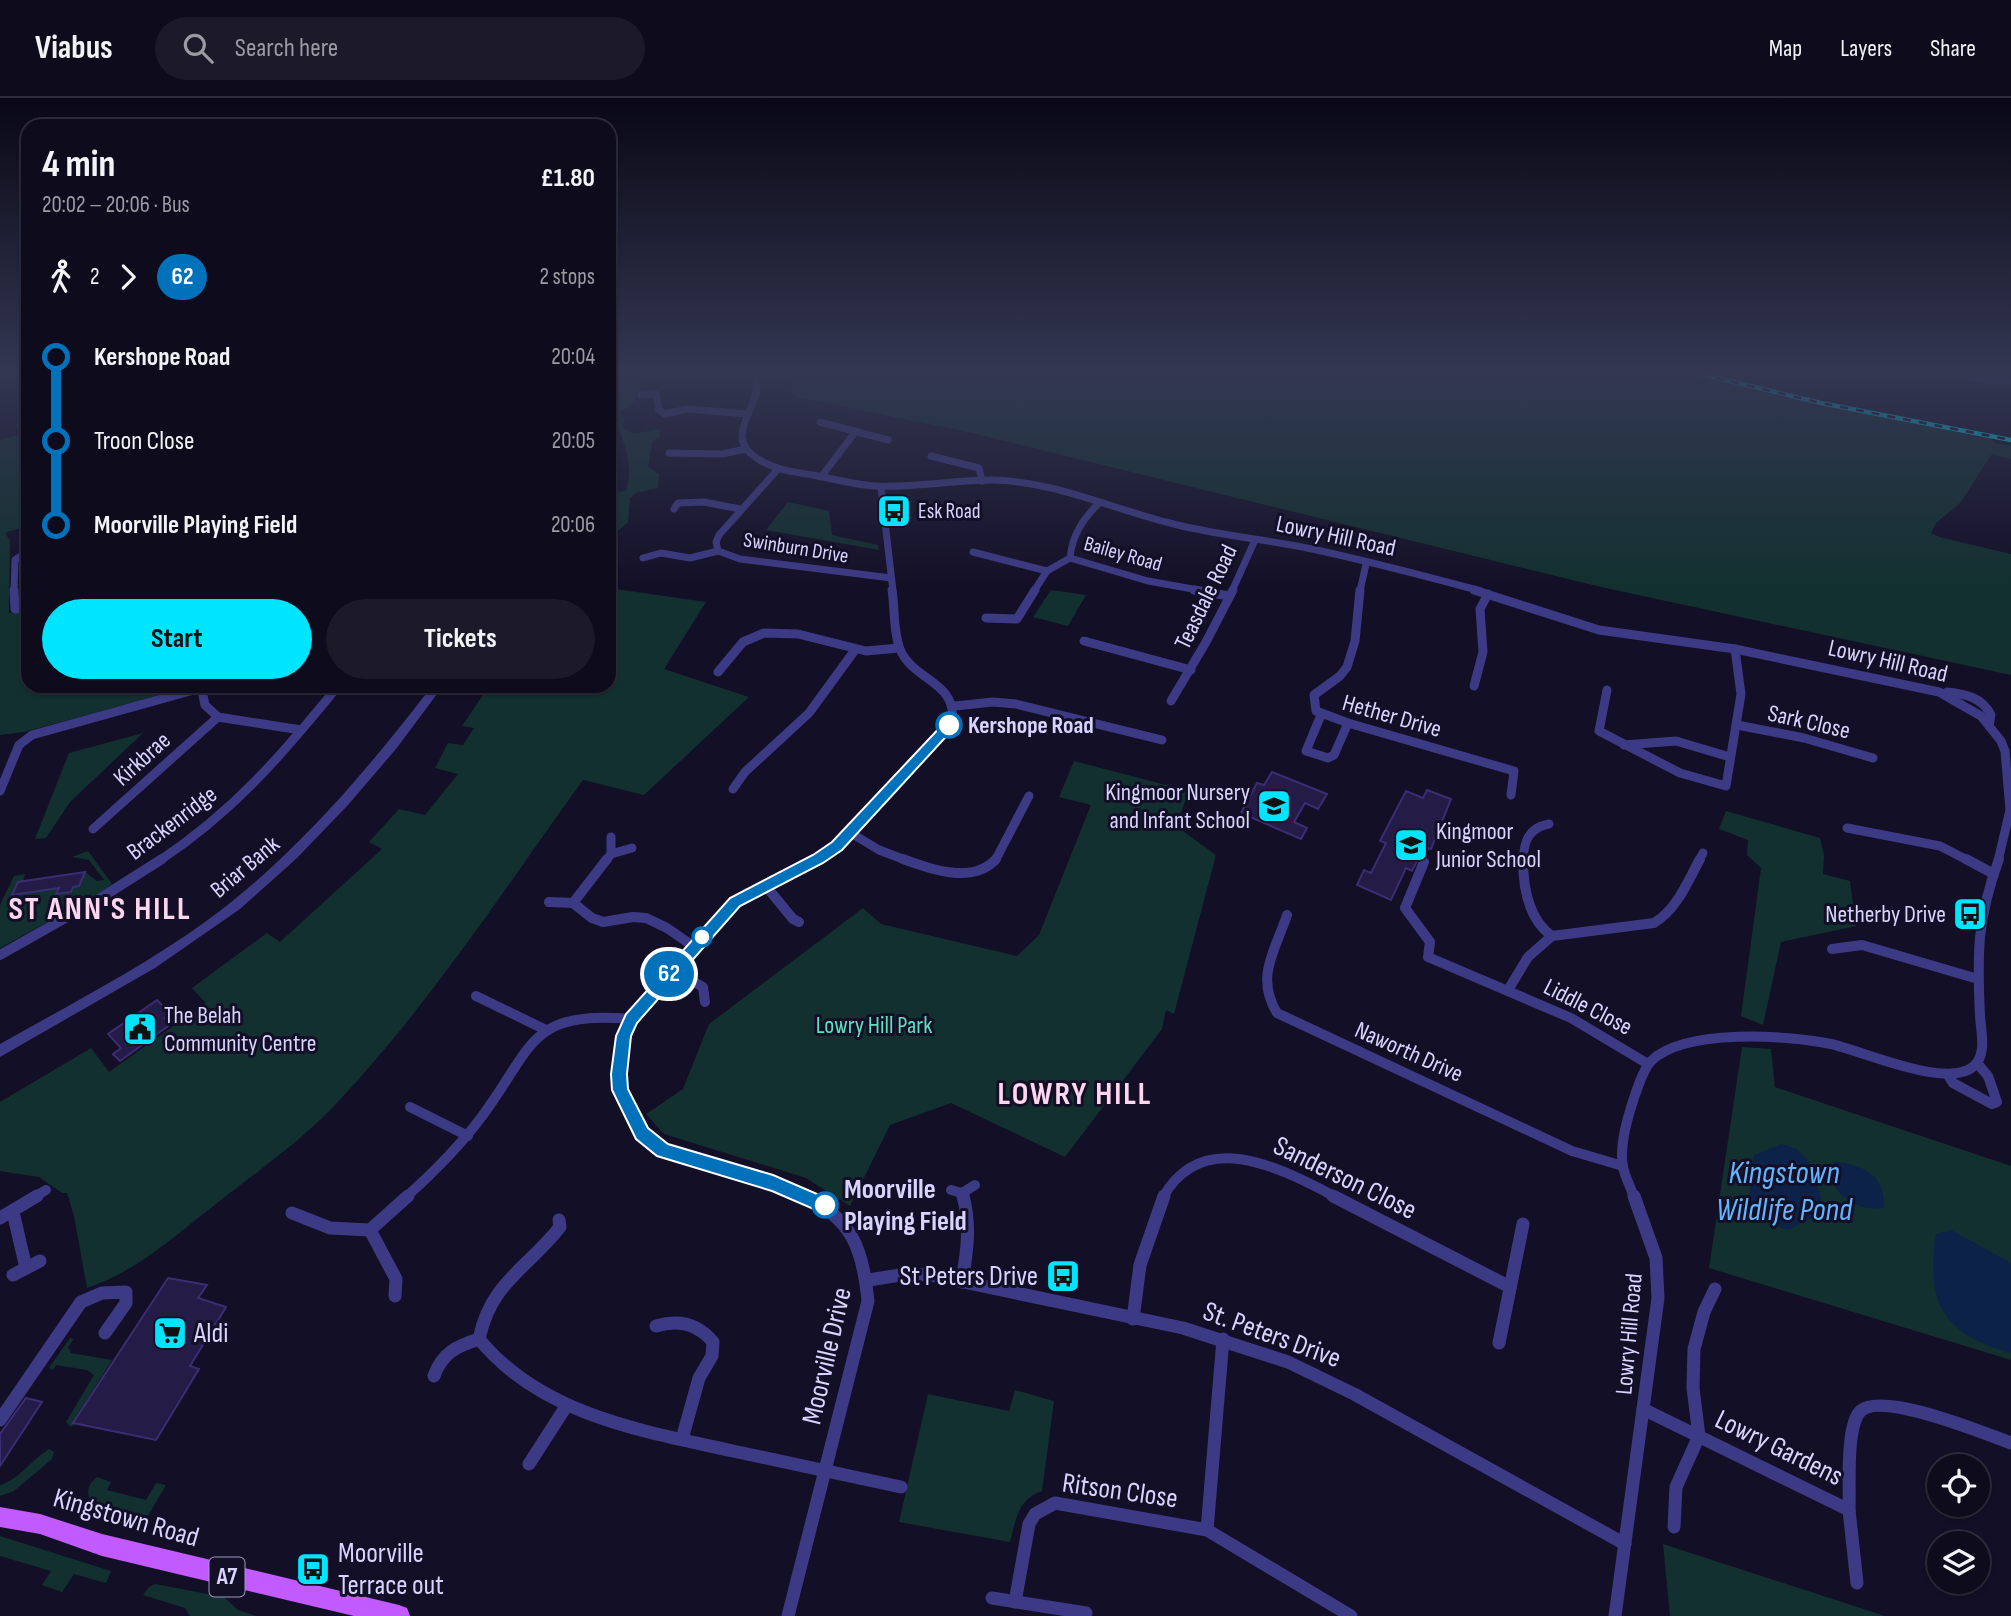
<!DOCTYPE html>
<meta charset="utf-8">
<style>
:root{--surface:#0e0b1c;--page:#1c1929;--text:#f1f3f6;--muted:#9b9ba3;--line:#2e2b3b;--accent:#00e5ff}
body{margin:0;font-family:"Sofia Sans Condensed",sans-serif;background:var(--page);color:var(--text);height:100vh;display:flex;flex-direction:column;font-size:26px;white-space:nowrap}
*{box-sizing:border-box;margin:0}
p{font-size:23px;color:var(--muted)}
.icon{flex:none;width:38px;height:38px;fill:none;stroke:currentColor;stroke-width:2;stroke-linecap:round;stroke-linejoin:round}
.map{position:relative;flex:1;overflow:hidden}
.side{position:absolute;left:21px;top:21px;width:595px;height:574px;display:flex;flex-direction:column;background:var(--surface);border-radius:21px;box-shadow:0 2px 5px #0004,0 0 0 2px var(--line)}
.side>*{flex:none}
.badge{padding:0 14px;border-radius:23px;font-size:24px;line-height:46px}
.controls{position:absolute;left:1927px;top:1356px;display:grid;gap:14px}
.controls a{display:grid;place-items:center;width:63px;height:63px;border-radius:50%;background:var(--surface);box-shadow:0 2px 5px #0004,0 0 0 2px var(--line);font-size:35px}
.map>.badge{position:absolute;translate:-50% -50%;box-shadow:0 0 0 4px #fff}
.legs{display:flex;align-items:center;gap:10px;height:77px;padding:0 21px;font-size:23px}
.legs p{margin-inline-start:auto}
.overview{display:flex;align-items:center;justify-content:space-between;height:119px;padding:0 21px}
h1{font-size:38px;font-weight:700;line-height:52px}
.primary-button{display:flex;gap:14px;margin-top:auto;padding:14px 21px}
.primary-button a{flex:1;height:80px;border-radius:42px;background:var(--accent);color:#111;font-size:28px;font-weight:700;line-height:80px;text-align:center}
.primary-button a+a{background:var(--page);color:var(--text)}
ul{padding:0 21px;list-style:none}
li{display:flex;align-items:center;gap:24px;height:84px;font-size:26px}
li i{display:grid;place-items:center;width:10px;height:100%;margin:0 9px;background:currentColor}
li i::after{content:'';width:18px;height:18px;margin:-9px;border:5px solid;border-radius:50%;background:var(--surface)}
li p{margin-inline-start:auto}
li:first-child i{background:linear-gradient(#0000 50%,currentColor 0)}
li:last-child i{background:linear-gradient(currentColor 50%,#0000 0)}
header{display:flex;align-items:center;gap:42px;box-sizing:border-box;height:98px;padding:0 35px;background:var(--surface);border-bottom:2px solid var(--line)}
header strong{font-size:33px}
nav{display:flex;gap:38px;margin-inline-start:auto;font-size:24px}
.search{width:490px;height:63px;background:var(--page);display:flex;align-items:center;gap:18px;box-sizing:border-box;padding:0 24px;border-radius:38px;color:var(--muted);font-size:26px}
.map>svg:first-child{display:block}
.green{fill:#12302f}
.water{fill:#0c2248}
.building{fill:#241b47;stroke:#3b2d73;stroke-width:2}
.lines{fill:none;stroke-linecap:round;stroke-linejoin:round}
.minor-far3{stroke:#3d3a85;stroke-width:7}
.minor-far2{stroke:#3d3a85;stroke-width:9}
.minor-far1{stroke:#3d3a85;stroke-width:10}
.minor{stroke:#3d3a85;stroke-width:13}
.tertiary{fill:#3d3a85;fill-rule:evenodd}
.primary{fill:#c25bff;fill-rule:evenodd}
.rail-casing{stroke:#00e5ff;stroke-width:4.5}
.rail{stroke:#130f26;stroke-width:2.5;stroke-dasharray:8;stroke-linecap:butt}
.line-1{fill:#0072bc;stroke:#fff;stroke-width:2}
.stop-1-dot{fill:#fff;stroke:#0072bc;stroke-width:3.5}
.labels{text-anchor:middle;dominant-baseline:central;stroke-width:6;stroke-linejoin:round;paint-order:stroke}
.far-poi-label{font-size:21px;fill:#d9d4ff;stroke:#130f26;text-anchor:start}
.far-street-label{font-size:21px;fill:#d9d4ff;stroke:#130f26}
.shield{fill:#130f26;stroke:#9e99be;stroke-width:2}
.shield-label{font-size:23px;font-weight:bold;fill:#d9d4ff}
.street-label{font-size:24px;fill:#d9d4ff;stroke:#130f26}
.stop-label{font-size:24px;font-weight:bold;fill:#d9d4ff;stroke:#130f26;text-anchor:start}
.poi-label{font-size:24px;fill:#d9d4ff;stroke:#130f26;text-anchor:end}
.park-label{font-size:24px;fill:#5fe0c0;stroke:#130f26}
.near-street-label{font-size:28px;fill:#d9d4ff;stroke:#130f26}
.near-stop-label{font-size:28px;font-weight:bold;fill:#d9d4ff;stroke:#130f26;text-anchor:start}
.near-poi-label{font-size:28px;fill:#d9d4ff;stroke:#130f26;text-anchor:start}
.district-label{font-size:32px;font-weight:bold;letter-spacing:2px;fill:#ffd6f0;stroke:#130f26}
.near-water-label{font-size:32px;font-style:italic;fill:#62b6ff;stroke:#130f26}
</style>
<header>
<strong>Viabus</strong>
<div class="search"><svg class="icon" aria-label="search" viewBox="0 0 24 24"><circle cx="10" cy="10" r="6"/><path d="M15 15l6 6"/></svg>Search here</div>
<nav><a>Map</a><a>Layers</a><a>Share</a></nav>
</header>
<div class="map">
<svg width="2011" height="1518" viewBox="0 0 2011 1518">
<rect width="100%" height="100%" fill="#130f26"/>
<g class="green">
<path d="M612 276H644C638 293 638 306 620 313L625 323 621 327C632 342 647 331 660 331L659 340 652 344 648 369 659 376 658 390 636 395 630 400 628 424 613 437 609 444V395L626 393C636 361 619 336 610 306L616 293 610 278Z"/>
<polygon points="797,276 1693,276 1786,300 1992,341 1994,345 2011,348 2011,361 1991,357 1961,404 1936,425 1931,435 1939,439 2011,456 2011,577 1601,489 968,334 796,299 790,295"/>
<polygon points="28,323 16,327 28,325 28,428 7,434 6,437 10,442 9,515 28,511 28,588 194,588 24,634 0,637 0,342 27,335 23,334 22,328 16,329 15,326"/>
<polygon points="788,404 829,413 832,437 878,447 879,452 766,432"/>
<path d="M609 490 706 504 664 571 749 599 644 697 583 682C503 793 428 909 334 1008 298 1046 252 1077 211 1110 172 1140 134 1175 87 1190L74 1118 67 1095H62L39 1079 0 1073V1004L91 950 109 974 206 905 192 890 267 835 280 844 382 751 369 744 399 711 425 717 458 676 435 670 448 645 463 647 474 630 462 628 489 588H609Z"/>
<polygon points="1051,492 1086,497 1068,528 1033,519"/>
<polygon points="143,635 70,704 46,740 35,741 69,655"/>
<polygon points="1074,663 1189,693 1176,728 1216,757 1174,916 1166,912 1162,931 1065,1059 951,1005 890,1027 850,1108 806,1080 664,1036 646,1016 683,991 709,926 863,810 881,826 1017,858 1039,837 1091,707 1059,699"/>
<polygon points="1726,713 1820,740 1824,757 1823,776 1850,783 1856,828 1781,844 1763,927 1741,918 1761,770 1747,757 1748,742 1719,731"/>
<polygon points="88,753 112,786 97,797 0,850 0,807 14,778 25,776 23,783 17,784 12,797 59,790 57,796 71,794 73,789 79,787 85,774 97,783 104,782 89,762 72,759"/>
<polygon points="1742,949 1771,951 1775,989 2011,1068 2011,1262 1709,1170"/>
<polygon points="70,1240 74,1241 68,1249 71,1255 112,1262 73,1324 76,1325 71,1329 66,1324 94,1277 87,1272 56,1267 53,1272 49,1270"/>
<path d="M1015 1292 1054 1303 1042 1393C1018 1401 1016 1421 1010 1444L899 1424 928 1296 1009 1313Z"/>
<path d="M49 1351 54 1354 52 1361 14 1393 0 1398V1387C20 1381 31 1362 49 1351Z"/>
<path d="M97 1379 111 1384 107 1392 146 1402 156 1385 166 1387 142 1428 91 1406C87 1394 86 1388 97 1379Z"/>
<polygon points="0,1438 111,1473 106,1485 74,1476 62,1494 42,1487 51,1473 0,1458"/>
<polygon points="1663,1446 1885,1518 1670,1518"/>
<polygon points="155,1486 224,1499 238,1512 256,1518 190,1518 185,1510 143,1497 149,1489"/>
</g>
<g class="water">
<path d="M1781 1046 1797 1051 1808 1063 1821 1099 1814 1119 1788 1132C1744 1117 1747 1099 1754 1057Z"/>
<path d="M1834 1063C1865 1069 1884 1075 1884 1110 1857 1114 1823 1095 1834 1063Z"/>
<path d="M1951 1132 2011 1165V1255C1941 1236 1926 1204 1936 1136Z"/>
</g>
<g class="building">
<polygon points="1272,674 1327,696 1318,711 1305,705 1294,724 1307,730 1301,741 1241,715 1257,685 1264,687"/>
<polygon points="1427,692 1451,701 1431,751 1428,750 1426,756 1421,755 1412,773 1406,770 1391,802 1357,787 1364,772 1371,775 1386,745 1380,743 1406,693 1423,700"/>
<polygon points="85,774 79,788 73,789 71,794 56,796 59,790 12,797 18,784"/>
<polygon points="157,902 171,916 165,920 171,926 120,963 113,956 121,950 108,936"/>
<polygon points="168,1180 207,1187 198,1200 226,1209 190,1268 199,1271 156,1342 73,1325"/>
<polygon points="26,1300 42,1304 0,1368 0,1336"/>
</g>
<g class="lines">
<g class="minor-far3">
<polyline points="701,276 706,276"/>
<path d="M754 276C770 303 717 336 758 361 775 372 794 374 813 377 834 381 855 387 876 388 914 390 953 382 992 382 1058 383 1118 414 1182 428 1225 438 1269 442 1312 451 1368 463 1425 478 1481 493"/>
<polyline points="1957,276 1984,282 2011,283"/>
<polyline points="673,279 677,276"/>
<polyline points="609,290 616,288"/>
<polyline points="641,297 656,296 659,312 665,316 688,311 746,316"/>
<polyline points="820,324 888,342"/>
<polyline points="669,355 722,356 746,351"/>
<polyline points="931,358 979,370 982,383"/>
<polyline points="778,371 719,437 716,444 718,453 740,461 891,480"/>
<polyline points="821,379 856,333"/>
<polyline points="881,389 893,493"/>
<path d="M1099 405C1083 421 1072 437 1070 460L1148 483 1204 493"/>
<polyline points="674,411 678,405 704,404 740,411"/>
<polyline points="973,454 1047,473"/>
<polyline points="643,460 661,455 690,460 718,453"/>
<polyline points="14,493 15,462 28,453"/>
<polyline points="1034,493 1047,473 1070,460"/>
<polyline points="1232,493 1255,442"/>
<polyline points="1360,493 1366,466"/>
</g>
<g class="minor-far2">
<polyline points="14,492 15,511 28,509"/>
<polyline points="1194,492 1229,498"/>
<polyline points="1360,492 1355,543 1347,569 1340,578 1314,597 1316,613 1348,625 1514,673 1511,697"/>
<polyline points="1474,492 1599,532 1735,551 1939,594 1981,618 2001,643 2005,653 2010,712 1998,763"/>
<polyline points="986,520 1017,521 1035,492"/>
<polyline points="1084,543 1191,572"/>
<polyline points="718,574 743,544 764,535 798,536 866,553 899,550"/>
<polyline points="201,588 205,607 218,619 301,632"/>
<polyline points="1474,588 1483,554 1480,511 1488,496"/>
<polyline points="1607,592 1599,633 1680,675 1726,688 1741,596 1735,551"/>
<path d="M1947 594C1965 596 1982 599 1991 617L1989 628"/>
<polyline points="1171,603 1206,544 1233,492"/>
<polyline points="955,608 993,604 1016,606 1162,642"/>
<polyline points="1321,617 1306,653 1328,660 1334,657 1348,625"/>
<polyline points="1737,627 1804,640 1873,660"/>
<polyline points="1624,647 1676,643 1730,659"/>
<polyline points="733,691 745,674 809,615 855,552"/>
<polyline points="0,693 19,647 32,637 201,590"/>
<polyline points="1847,730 1940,748 1969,763"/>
<polyline points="93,731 218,619"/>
<polyline points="851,735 879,752 908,763"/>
<polyline points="611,756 632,750"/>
<path d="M159 763C234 713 282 657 338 588"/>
<polyline points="606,763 611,756 611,739"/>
<path d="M811 763 837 748 952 622C957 584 912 582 900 551 893 534 895 510 892 492"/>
<polyline points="995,763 1029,698"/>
<path d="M1523 763C1524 743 1528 730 1549 726"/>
<polyline points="1699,763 1703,755"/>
</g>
<g class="minor-far1">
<path d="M903 761C930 771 973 787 996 761"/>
<path d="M1523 761C1523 789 1528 821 1552 838"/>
<polyline points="1966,761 1994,776"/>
<polyline points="1424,764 1405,810 1430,844 1428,859 1571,920 1648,966"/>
<polyline points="765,787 793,821 799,824"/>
<polyline points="549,804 573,805 592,820 603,824 633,819 646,820 667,830 693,848"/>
<polyline points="573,805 607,761"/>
<path d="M1287 817C1275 853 1255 879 1277 915L1572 1053 1623 1068"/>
<polyline points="1832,851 1862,847 1978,881"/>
<polyline points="0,857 99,801 162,761"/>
<polyline points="673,872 703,889 705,904"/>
<path d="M1508 892 1528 859 1552 838 1654 825C1677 811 1687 785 1700 761"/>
<polyline points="476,898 546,932"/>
<polyline points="1948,977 1953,985 1992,1006 1997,1004 1988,978 1977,965"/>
<polyline points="410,1009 468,1038"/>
<polyline points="951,1092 962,1095"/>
<polyline points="34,1099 46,1092"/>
<path d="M406 1099C434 1074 460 1048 483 1017 535 946 529 913 631 921"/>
<polyline points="806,1099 662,1052 636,1027 627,1012 620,977 624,942 634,918 703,837 746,796 814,761"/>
<polyline points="963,1099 962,1095 975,1087"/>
<path d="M1163 1099C1204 1027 1283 1072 1336 1099"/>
<path d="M1634 1099C1631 1090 1625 1079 1623 1069 1619 1047 1628 1018 1635 997 1639 986 1643 972 1651 963 1685 930 1787 937 1831 946 1863 953 1948 992 1974 968 1987 956 1981 934 1980 918 1977 855 1977 821 1999 761"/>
</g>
<g class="minor">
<polyline points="1333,1098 1510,1189"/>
<polyline points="13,1114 26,1170"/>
<polyline points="292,1115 330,1130 370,1132 408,1098"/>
<polyline points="0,1120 37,1098"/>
<polyline points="370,1132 396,1181 395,1198"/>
<polyline points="13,1177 40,1163"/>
<polyline points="869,1182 906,1176 930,1177 1183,1230 1288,1264 1354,1296 1625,1446"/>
<path d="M962 1184C967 1153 971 1128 963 1098"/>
<polyline points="1133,1221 1140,1167 1164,1098"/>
<path d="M656 1228C679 1221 698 1226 713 1244L712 1258 699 1280 682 1341"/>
<path d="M479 1241C491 1184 527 1171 560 1129L559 1122"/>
<polyline points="1499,1245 1523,1126"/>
<path d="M434 1278C442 1255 457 1248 479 1241 541 1317 643 1333 733 1353 789 1365 845 1377 901 1389"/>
<path d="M1643 1311 1849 1412C1850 1388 1846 1336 1858 1316 1874 1289 1986 1336 2011 1345"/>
<polyline points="0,1322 81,1204 102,1195 126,1194 126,1205 105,1235"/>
<polyline points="529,1366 567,1307"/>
<polyline points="1849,1412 1857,1485"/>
<polyline points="1674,1429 1676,1389 1699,1338 1693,1290 1694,1251 1704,1214 1715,1191"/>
<polyline points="1207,1432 1223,1241"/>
<polyline points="992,1500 1086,1515"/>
<polyline points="1015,1504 1029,1426 1035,1416 1055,1405 1207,1432 1351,1518"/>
<path d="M788 1518 868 1203C863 1151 852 1119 802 1098"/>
<polyline points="1615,1518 1658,1200 1656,1160 1634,1098"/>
</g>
<path class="tertiary" d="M432 588H443L396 651 348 707 297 760 240 811 155 870 0 959V946C69 907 141 870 205 824 294 759 365 675 432 588Z"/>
<polygon class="primary" points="0,1409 40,1416 102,1436 399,1507 407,1510 410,1518 354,1518 102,1458 40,1436 0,1429"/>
<g class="rail-casing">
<polyline id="rail" points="1700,276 1821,305 2011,342"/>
</g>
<use href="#rail" class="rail"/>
</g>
<linearGradient id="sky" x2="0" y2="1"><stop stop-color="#0a0815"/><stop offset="0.56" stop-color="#333752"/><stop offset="1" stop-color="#333752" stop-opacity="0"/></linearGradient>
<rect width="2011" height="489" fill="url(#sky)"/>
<polygon class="line-1" points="949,623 955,627 954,630 842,752 823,765 740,808 637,925 631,938 627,976 628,991 648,1030 668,1046 773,1077 831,1102 834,1107 831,1113 825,1116 772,1093 657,1058 636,1041 612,992 611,976 616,938 626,916 730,800 813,757 832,744 945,624"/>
<defs>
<g id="bus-square" transform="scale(1.75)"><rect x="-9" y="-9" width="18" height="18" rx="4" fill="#00e5ff" stroke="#130f26"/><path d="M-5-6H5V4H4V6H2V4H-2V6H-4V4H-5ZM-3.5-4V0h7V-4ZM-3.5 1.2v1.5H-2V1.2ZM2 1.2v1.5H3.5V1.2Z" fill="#111"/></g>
<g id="school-square" transform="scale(1.75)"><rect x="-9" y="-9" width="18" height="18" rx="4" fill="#00e5ff" stroke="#130f26"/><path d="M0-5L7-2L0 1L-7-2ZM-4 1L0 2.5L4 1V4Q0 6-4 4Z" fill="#111"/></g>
<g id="civic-square" transform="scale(1.75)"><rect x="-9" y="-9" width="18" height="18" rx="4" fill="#00e5ff" stroke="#130f26"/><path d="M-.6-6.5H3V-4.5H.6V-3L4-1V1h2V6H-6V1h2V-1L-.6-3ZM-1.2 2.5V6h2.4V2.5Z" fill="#111"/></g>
<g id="supermarket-square" transform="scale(1.75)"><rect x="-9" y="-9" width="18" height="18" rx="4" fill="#00e5ff" stroke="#130f26"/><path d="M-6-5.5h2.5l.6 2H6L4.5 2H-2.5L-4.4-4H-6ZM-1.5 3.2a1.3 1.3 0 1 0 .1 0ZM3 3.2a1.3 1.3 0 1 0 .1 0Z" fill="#111"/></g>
</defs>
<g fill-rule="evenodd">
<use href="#bus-square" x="894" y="413"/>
<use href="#school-square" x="1274" y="708"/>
<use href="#school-square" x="1411" y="747"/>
<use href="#bus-square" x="1970" y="816"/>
<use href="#civic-square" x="140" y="931"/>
<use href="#bus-square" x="1063" y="1178"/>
<use href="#supermarket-square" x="170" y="1235"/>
<use href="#bus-square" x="313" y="1471"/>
</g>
<g class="stop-1-dot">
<circle cx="949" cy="627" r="12"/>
<circle cx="702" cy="839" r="9"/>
<circle cx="825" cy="1107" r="12"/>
</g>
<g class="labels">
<g class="far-poi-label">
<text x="918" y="413">Esk Road</text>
</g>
<g class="far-street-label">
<text transform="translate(796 450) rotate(9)">Swinburn Drive</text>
<text transform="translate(1123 456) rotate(16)">Bailey Road</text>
</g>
<rect class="shield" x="209.5" y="1459.5" width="35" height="39" rx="5"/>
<g class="shield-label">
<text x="227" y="1479">A7</text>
</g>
<g class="street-label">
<text transform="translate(1336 438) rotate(12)">Lowry Hill Road</text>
<text transform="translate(1206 499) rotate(-64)">Teasdale Road</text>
<text transform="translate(1888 563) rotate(13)">Lowry Hill Road</text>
<text transform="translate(1392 618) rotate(16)">Hether Drive</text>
<text transform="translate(1809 624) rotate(13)">Sark Close</text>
<text transform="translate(142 661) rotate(-42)">Kirkbrae</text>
<text transform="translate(172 725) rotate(-37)">Brackenridge</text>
<text transform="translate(245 769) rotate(-40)">Briar Bank</text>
<text transform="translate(1588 909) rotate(27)">Liddle Close</text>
<text transform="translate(1409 954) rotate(24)">Naworth Drive</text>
<text transform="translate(1629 1236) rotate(-85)">Lowry Hill Road</text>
</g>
<g class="stop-label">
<text x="968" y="627">Kershope Road</text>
</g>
<g class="poi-label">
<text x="1250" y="694">Kingmoor Nursery<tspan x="1250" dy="28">and Infant School</tspan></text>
<text x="1436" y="733" text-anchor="start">Kingmoor<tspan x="1436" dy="28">Junior School</tspan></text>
<text x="1946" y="816">Netherby Drive</text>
<text x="164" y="917" text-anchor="start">The Belah<tspan x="164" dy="28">Community Centre</tspan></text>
</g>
<g class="park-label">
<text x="874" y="927">Lowry Hill Park</text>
</g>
<g class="near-street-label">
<text transform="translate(1345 1080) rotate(26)">Sanderson Close</text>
<text transform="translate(1272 1237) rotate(20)">St. Peters Drive</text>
<text transform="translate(827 1258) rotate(-77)">Moorville Drive</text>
<text transform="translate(1779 1350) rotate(26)">Lowry Gardens</text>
<text transform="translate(1120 1393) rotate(8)">Ritson Close</text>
<text transform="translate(126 1420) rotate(16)">Kingstown Road</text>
</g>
<g class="near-stop-label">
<text x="844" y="1091">Moorville<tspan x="844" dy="32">Playing Field</tspan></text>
</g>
<g class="near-poi-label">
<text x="1038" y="1178" text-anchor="end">St Peters Drive</text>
<text x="194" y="1235">Aldi</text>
<text x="338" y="1455">Moorville<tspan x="338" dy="32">Terrace out</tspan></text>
</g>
<g class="district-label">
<text x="100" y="811">ST ANN'S HILL</text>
<text x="1075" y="996">LOWRY HILL</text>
</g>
<g class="near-water-label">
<text x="1784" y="1075">Kingstown<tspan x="1784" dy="37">Wildlife Pond</tspan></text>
</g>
</g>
</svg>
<div class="controls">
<a><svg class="icon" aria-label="locate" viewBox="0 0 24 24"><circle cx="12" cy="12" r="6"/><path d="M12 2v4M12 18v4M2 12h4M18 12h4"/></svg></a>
<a><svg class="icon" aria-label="layers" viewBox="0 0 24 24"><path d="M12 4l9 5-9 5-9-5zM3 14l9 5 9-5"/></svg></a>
</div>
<b class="badge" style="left:669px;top:876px;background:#0072bc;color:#fff">62</b>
<section class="side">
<div class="overview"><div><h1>4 min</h1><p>20:02 – 20:06 · Bus</p></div><b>£1.80</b></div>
<div class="legs"><svg class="icon" aria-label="walk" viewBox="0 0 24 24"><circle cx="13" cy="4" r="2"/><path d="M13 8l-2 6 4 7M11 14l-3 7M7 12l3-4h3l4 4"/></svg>2<svg class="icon" aria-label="forward" viewBox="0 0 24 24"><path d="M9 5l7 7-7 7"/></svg><b class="badge" style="background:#0072bc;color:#fff">62</b><p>2 stops</p></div>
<ul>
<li><i style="color:#0072bc"></i><b>Kershope Road</b><p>20:04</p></li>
<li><i style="color:#0072bc"></i><span>Troon Close</span><p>20:05</p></li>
<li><i style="color:#0072bc"></i><b>Moorville Playing Field</b><p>20:06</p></li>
</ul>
<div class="primary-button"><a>Start</a><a>Tickets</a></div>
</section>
</div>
